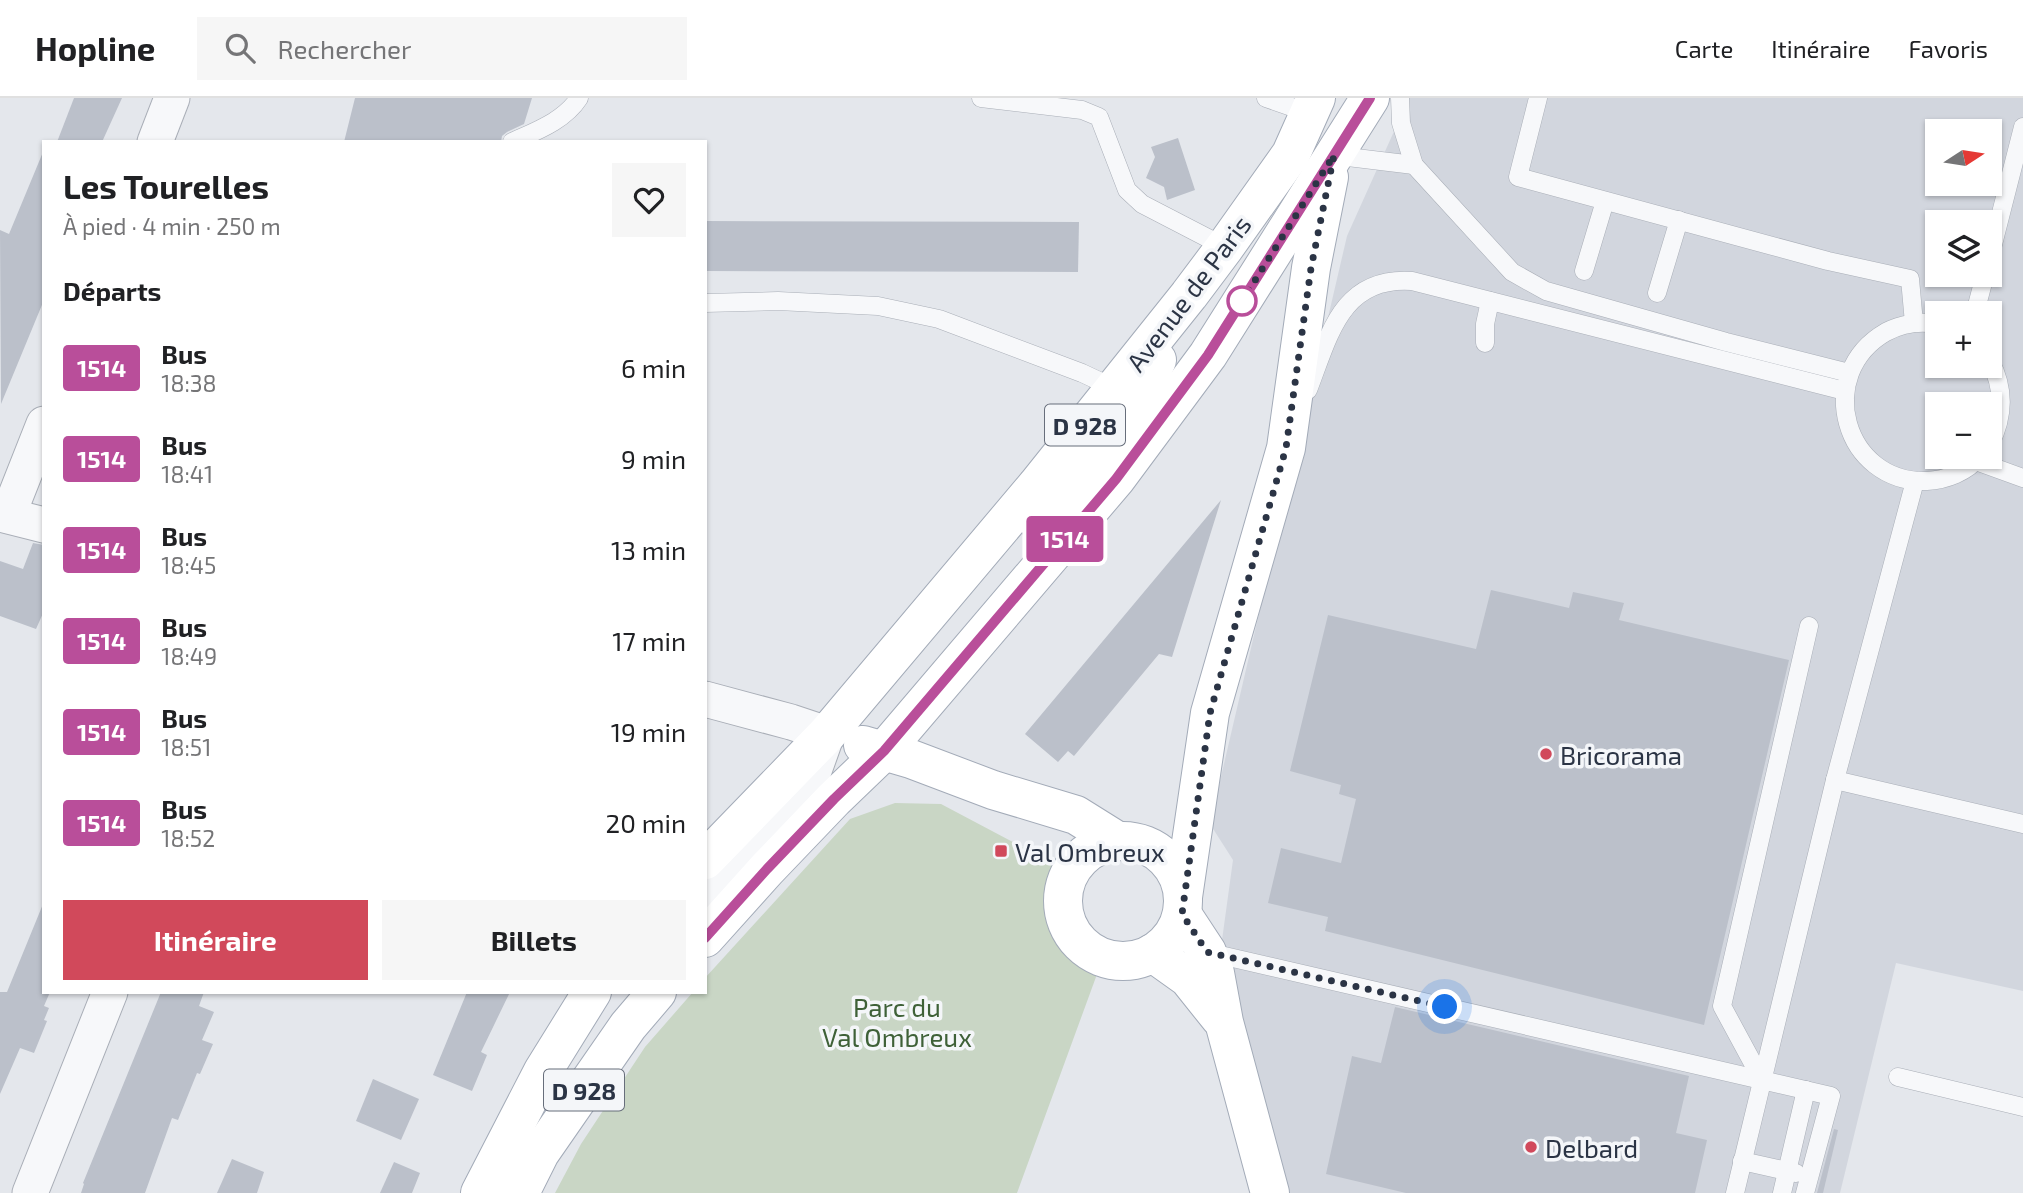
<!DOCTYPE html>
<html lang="fr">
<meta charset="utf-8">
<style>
:root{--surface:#fff;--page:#f6f6f6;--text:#202124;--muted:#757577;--line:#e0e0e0;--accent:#d1495b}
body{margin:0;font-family:"Exo 2",sans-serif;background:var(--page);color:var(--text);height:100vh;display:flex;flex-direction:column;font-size:26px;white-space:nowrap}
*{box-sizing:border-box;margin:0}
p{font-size:23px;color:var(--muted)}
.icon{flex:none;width:38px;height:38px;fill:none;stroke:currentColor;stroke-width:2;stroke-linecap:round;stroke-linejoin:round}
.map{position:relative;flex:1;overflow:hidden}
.sheet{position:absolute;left:42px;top:42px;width:665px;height:854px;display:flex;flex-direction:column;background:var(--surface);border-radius:0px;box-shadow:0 2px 5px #0004}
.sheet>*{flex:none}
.badge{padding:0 14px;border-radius:5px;font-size:24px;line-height:46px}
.needle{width:46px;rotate:78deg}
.controls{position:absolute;left:1925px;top:21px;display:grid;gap:14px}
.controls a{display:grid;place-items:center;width:77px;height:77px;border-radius:0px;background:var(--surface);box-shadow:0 2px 5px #0004;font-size:35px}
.you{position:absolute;width:35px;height:35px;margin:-18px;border:5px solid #fff;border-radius:50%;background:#1a73e8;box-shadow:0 0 0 10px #1a73e833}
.map>.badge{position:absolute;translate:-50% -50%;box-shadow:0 0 0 4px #fff}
h2{padding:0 21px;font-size:26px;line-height:63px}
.round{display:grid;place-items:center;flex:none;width:74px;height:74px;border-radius:0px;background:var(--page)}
.summary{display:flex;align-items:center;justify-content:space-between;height:119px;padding:0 21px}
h1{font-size:33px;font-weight:700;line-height:52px}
.action{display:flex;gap:14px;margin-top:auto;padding:14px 21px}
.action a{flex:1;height:80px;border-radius:0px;background:var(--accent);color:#fff;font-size:28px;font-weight:700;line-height:80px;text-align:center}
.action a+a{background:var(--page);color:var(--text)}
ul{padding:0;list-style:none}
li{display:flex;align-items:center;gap:21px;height:91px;padding:0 21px}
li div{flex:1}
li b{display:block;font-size:26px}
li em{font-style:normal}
li .badge{min-width:77px;font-weight:700;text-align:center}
header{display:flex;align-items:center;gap:42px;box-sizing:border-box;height:98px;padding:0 35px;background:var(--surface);border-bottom:2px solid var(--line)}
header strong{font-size:33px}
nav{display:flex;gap:38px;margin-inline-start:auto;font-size:24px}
.search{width:490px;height:63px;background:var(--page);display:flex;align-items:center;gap:18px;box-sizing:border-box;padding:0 24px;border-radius:0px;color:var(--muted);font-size:26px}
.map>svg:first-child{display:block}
.built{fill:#d2d6de;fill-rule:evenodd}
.green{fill:#c9d6c5}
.building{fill:#bbc0ca}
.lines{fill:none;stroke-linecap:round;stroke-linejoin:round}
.lane-casing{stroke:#a9aeb7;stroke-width:19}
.street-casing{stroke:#a9aeb7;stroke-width:37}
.primary-casing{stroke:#a3abb8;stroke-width:40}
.lane{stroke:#f7f8fa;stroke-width:18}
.street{stroke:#f7f8fa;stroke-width:35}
.primary{stroke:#fff;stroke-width:38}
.line-casing{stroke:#fff;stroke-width:16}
.line{stroke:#b94e9a;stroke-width:10}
.walk{stroke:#2b3445;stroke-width:7;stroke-dasharray:0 12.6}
.stop-dot{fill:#fff;stroke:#b94e9a;stroke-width:3.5}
.poi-dot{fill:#d1495b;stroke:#f4f6f9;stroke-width:2.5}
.labels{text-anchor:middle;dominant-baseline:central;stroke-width:7;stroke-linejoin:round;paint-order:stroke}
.shield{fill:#f4f6f9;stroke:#676e7b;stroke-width:2}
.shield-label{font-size:24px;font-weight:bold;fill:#2b3445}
.street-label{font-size:26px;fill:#2b3445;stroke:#f4f6f9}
.poi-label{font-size:26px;fill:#2b3445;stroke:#f4f6f9;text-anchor:start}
.park-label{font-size:26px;fill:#3f6138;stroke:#f4f6f9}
</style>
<header>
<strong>Hopline</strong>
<div class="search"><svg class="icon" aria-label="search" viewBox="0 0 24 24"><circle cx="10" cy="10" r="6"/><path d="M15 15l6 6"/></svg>Rechercher</div>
<nav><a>Carte</a><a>Itinéraire</a><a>Favoris</a></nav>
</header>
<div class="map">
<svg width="2023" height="1095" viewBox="0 0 2023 1095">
<rect width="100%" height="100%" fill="#e4e7ec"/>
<path class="built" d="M1409 0H2023V893L1896 865 1840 1095H1290L1219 864 1233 762 1210 726 1347 138ZM1937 33H1990V86H1937ZM1937 124H1990V177H1937ZM1937 215H1990V268H1937ZM1937 306H1990V359H1937Z"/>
<polygon class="green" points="895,705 941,706 1058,768 1051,822 1073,855 1100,868 1017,1095 555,1095 581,1046 645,949 693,894 705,894 705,880 850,721"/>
<g class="building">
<polygon points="74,0 122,0 102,44 57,44"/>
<polygon points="355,0 532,0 524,26 507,34 502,38 501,44 344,44"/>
<polygon points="1178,40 1195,92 1167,102 1164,89 1146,80 1155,59 1151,49"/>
<polygon points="43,54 44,202 1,306 0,132 9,136"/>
<polygon points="705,123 1079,124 1078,174 705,173"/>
<polygon points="1221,402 1172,559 1159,556 1074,658 1068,653 1058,664 1025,636"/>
<polygon points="33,445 44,447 44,513 36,531 0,518 0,463 23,471"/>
<polygon points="1491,492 1569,510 1573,494 1592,498 1624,505 1619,522 1789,562 1704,927 1325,833 1328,819 1268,805 1281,750 1341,765 1356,701 1339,696 1341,687 1290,673 1328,517 1476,551"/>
<polygon points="43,806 44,894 50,894 44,908 49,910 44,922 47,923 34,955 20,950 0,996 0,894 7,894"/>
<polygon points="161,894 204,894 199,908 214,914 202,942 213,946 200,976 197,975 178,1022 172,1020 145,1095 81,1095 84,1086 83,1085"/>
<polygon points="467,894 510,894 481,954 487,957 472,993 433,977"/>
<polygon points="1395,909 1689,978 1676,1035 1707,1042 1695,1095 1406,1095 1326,1076 1352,958 1381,965"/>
<polygon points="373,981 419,1001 401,1042 356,1023"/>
<polygon points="1834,1031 1838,1032 1823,1095 1817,1095"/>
<polygon points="232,1061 264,1074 257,1095 217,1095"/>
<polygon points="394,1064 420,1075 412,1095 380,1095"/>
</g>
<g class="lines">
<g class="lane-casing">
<g id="lane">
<polyline points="981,0 1082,12 1099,19 1127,92 1142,106 1225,149"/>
<polyline points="1266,0 1309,15"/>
<polyline points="1400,0 1401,25 1414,67 1512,174 1546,193 1726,244 1849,275"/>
<polyline points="1538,0 1518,79 1828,163 1910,181 1914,225"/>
<path d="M512 44C536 33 564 23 579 0"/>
<polyline points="1331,57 1414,67"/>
<polyline points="1990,158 2023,29"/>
<polyline points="1584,173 1605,103"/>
<polyline points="1657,195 1679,122"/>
<polyline points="705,205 778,203 878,208 939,221 1082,275 1114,290"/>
<polyline points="1975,215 1985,177"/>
<path d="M1937 226C1920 223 1901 226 1886 234 1813 276 1844 386 1927 383 1946 382 1967 374 1979 359"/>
<polyline points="1485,245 1485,226 1490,203"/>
<path d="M1990 263C2005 291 2004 318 1990 346"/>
<path d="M1308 292C1329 238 1341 178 1412 183L1845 293"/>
<polyline points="1976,363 2023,380"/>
<polyline points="1835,682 2023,726"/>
<polyline points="1207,854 1831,998 1805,1095"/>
<polyline points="1898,979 2023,1009"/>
<polyline points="1762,982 1722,908 1809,528"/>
<polyline points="1742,1063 1796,1075"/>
<polyline points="1735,1095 1835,682 1915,383"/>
<polyline points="1782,1095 1806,992"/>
</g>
</g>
<g class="street-casing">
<g id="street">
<polyline points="155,44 172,0"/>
<polyline points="0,416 44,427"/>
<polyline points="8,417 44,326"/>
<polyline points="705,601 791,624 827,636 811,681 800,698 753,755 705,800"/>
<polyline points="30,1095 110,894"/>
</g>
</g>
<g class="primary-casing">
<g id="primary">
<polyline points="1039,425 1129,319 1157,262"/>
<polyline points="863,647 911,661 993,692 1076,717 1116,742"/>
<circle cx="1123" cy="803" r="60"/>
<polyline points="705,762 827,636 1037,387 1189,197 1225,149 1291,56 1316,0"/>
<polyline points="1183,799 1210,615 1286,350 1311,170 1329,79"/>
<polyline points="1182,816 1207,854 1215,875 1224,924 1270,1095"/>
<polyline points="705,840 767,771 834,701 884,653 1116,381 1208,257 1370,0"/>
<polyline points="1153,855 1188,880 1220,920"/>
<polyline points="480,1095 543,973 592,894"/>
<polyline points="520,1095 540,1055 628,928 657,894"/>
</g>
</g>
<use href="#lane" class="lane"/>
<use href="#street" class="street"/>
<use href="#primary" class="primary"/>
</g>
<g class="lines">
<g class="line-casing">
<polyline id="line" points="705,840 767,771 834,701 884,653 1116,381 1208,257 1370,0"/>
</g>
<use href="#line" class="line"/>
<polyline class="walk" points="1242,203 1334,57 1311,170 1286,350 1210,615 1182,816 1207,854 1445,909"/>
</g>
<circle class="stop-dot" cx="1242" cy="203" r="14"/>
<g class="poi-dot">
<circle cx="1546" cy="656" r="7"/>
<rect x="994" y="746" width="14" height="14" rx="3.5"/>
<circle cx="1531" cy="1049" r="7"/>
</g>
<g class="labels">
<g class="shield">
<rect x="1045" y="306.5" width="80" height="41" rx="5"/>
<rect x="544" y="971.5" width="80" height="41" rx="5"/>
</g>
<g class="shield-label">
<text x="1085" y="327">D 928</text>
<text x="584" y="992">D 928</text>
</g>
<g class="street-label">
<text transform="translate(1188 195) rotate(-53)">Avenue de Paris</text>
</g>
<g class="poi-label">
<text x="1560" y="656">Bricorama</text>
<text x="1015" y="753">Val Ombreux</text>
<text x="1545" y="1049">Delbard</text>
</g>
<g class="park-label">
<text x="897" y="908">Parc du<tspan x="897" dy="30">Val Ombreux</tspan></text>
</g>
</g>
</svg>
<div class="controls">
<a><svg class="needle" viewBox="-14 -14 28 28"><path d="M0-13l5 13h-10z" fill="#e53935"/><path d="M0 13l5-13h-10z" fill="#757577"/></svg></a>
<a><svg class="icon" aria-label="layers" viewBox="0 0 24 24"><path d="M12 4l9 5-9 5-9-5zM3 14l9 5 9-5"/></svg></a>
<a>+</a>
<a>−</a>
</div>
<div class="you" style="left:1445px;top:909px"></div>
<b class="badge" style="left:1065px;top:441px;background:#b94e9a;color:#fff">1514</b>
<section class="sheet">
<div class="summary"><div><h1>Les Tourelles</h1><p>À pied · 4 min · 250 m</p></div><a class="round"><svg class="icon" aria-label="heart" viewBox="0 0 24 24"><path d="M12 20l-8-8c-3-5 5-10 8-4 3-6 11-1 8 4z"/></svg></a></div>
<h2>Départs</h2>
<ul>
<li><span class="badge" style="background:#b94e9a;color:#fff">1514</span><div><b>Bus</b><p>18:38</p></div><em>6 min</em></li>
<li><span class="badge" style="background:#b94e9a;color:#fff">1514</span><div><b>Bus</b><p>18:41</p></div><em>9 min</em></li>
<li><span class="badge" style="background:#b94e9a;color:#fff">1514</span><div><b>Bus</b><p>18:45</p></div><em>13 min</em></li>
<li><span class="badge" style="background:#b94e9a;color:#fff">1514</span><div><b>Bus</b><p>18:49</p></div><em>17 min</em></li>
<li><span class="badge" style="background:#b94e9a;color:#fff">1514</span><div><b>Bus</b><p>18:51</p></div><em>19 min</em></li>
<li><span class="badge" style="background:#b94e9a;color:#fff">1514</span><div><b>Bus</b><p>18:52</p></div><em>20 min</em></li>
</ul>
<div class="action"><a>Itinéraire</a><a>Billets</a></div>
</section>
</div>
